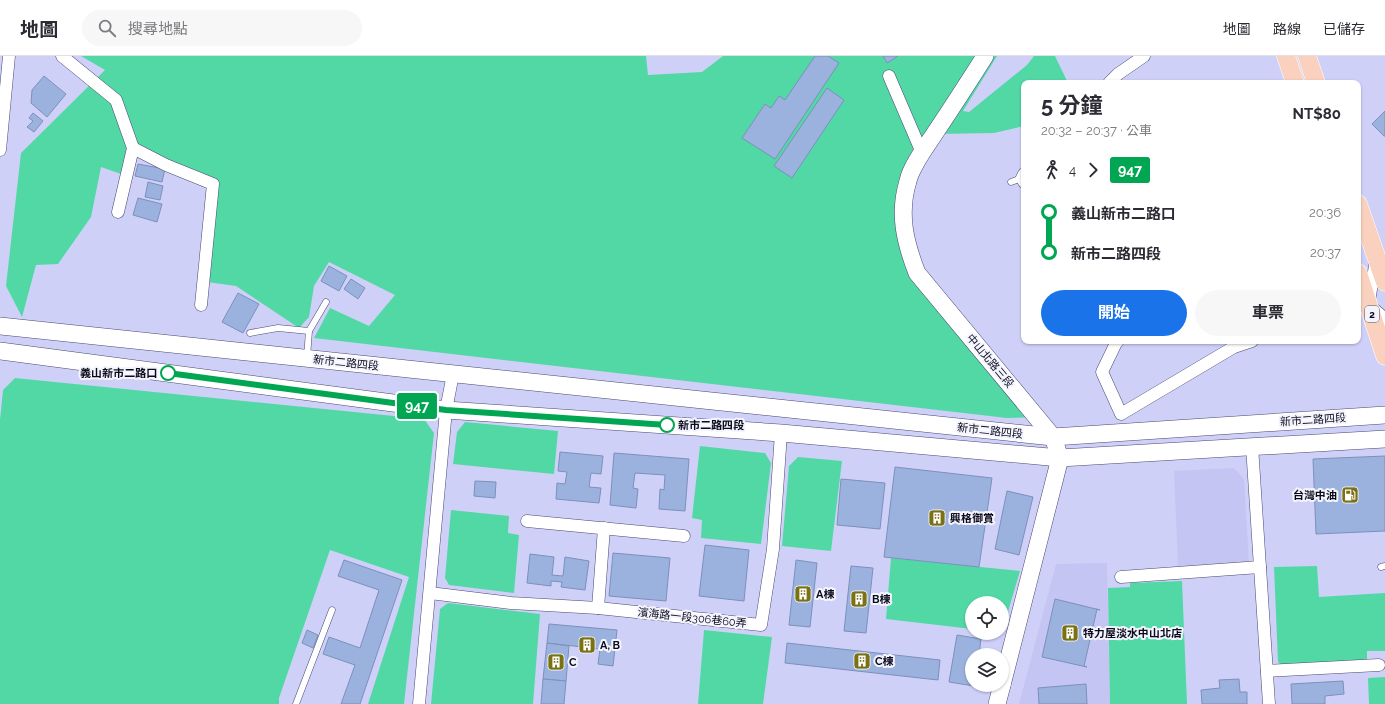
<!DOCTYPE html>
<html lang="zh-TW">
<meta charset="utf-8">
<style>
:root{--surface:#fff;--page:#f7f7f7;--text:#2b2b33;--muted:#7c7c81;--line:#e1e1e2;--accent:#1a73e8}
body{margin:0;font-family:Raleway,"Noto Sans TC",sans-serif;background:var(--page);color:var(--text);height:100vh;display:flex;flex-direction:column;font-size:15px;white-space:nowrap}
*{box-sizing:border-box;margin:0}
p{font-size:13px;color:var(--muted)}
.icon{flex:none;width:22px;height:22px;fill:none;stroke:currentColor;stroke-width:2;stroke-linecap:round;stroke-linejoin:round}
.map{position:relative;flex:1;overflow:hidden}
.details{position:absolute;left:1021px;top:24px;width:340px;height:264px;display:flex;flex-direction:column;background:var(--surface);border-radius:8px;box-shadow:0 1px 3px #0004}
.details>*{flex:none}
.badge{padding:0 8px;border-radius:3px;font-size:14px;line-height:26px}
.controls{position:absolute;left:965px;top:540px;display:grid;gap:8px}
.controls a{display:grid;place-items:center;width:44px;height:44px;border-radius:50%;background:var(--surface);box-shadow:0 1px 3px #0004;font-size:20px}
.map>.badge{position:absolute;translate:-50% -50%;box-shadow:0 0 0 2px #fff}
.legs{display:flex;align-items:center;gap:6px;height:44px;padding:0 20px;font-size:13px}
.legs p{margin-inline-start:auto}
.overview{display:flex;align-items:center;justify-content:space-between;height:68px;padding:0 20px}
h1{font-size:22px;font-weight:700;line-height:30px}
.button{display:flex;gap:8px;margin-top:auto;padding:8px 20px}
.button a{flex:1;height:46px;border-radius:24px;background:var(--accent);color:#fff;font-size:16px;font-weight:700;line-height:46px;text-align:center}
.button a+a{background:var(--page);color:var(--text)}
ul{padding:0 20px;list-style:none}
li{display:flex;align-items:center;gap:14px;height:40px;font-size:15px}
li i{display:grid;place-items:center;width:6px;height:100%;margin:0 5px;background:currentColor}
li i::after{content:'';width:10px;height:10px;margin:-5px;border:3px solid;border-radius:50%;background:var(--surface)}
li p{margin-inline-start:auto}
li:first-child i{background:linear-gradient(#0000 50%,currentColor 0)}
li:last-child i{background:linear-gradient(currentColor 50%,#0000 0)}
header{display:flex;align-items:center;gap:24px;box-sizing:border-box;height:56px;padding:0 20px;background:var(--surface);border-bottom:1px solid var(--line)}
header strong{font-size:19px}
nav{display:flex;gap:22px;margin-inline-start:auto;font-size:14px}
.search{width:280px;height:36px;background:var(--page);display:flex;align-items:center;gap:10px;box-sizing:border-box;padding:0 14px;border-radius:22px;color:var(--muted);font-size:15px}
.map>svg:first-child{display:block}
.built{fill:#c4c5f3}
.green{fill:#52d8a5}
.building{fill:#9cb2de;stroke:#7b90bb}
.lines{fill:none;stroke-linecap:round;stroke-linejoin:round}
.lane-casing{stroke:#4a4872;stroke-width:7}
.street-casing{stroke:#4a4872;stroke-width:13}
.secondary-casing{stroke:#4a4872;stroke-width:18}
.primary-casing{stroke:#fff;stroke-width:19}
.lane{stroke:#fff;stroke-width:6}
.street{stroke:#fff;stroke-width:12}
.secondary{stroke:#fff;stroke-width:17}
.primary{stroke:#fad1be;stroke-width:18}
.line-1-casing{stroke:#fff;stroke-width:9}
.line-1{stroke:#00a651;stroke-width:6}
.stop-1-dot{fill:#fff;stroke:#00a651;stroke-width:2}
.labels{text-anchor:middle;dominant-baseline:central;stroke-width:4;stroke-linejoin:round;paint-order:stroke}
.shield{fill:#f4f4fe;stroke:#51505f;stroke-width:1}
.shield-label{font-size:10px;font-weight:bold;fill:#0b0a1b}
.street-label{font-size:11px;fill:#0b0a1b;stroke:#f4f4fe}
.stop-label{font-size:11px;font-weight:bold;fill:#0b0a1b;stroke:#f4f4fe;text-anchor:end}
.poi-label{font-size:11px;font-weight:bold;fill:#0b0a1b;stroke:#f4f4fe;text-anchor:start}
</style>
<header>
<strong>地圖</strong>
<div class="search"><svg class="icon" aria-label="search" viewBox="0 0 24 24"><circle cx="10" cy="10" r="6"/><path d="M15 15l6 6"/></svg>搜尋地點</div>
<nav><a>地圖</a><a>路線</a><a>已儲存</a></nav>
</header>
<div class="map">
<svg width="1385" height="648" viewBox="0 0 1385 648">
<rect width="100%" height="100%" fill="#cfd0f8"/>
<g class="built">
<polygon points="1234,412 1244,423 1249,507 1178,511 1174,415"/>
<polygon points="1107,507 1110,648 1019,648 1056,508"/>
</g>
<g class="green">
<polygon points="81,0 646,0 648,19 702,16 723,0 997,0 963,55 969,56 1027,9 1034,0 1055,0 1068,27 1024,27 1024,70 994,77 938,78 909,135 906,183 919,218 1039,361 1007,362 314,282 330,252 369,270 395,239 329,206 314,230 309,261 299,272 236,230 200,225 218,127 140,94 121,118 101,111 91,161 58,208 36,209 22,261 6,230 21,97 105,14"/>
<polygon points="15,322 424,363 434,377 404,648 368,648 409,521 330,494 279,642 279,648 0,648 0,364 3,334"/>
<polygon points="465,366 558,375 554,418 453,408 457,376"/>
<polygon points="700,390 765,397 771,407 761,488 701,482 702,464 692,462"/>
<polygon points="798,401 842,405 831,495 782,490 789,410"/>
<polygon points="451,454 509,460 508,477 519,479 514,537 449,529 445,522"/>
<polygon points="891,502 1020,515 1002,576 1002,547 972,547 972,573 886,563"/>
<polygon points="1317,510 1319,541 1385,537 1385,595 1367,595 1367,607 1284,611 1278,606 1274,511"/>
<polygon points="1182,525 1187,648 1110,648 1108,532 1130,531 1130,527"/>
<polygon points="448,547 540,558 533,648 431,648 440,553"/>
<polygon points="704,574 772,581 763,648 698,648"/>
<polygon points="1385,621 1385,648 1369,648 1368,622"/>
</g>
<g class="building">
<polygon points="815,0 828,0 839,7 775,103 742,82 765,48 771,52 779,40 785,44"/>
<polygon points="883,0 898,0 887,7"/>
<polygon points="44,20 66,38 47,61 31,47 32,34"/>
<polygon points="827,32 844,44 792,122 774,110"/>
<polygon points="1385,55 1385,80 1384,80 1372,68"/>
<polygon points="33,57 43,65 34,76 27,71 33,65 29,62"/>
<polygon points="138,108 165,113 162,126 135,120"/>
<polygon points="148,126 163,130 160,144 145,141"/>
<polygon points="138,142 162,148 157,166 133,159"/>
<polygon points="329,210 347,220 339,235 321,225"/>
<polygon points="351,223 365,232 358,243 344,233"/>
<polygon points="238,237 259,248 243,277 222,266"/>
<polygon points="560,396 603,400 601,418 591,417 589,431 601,432 599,447 556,443 557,427 565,428 567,416 558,415"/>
<polygon points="614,397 689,403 685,455 659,453 660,433 664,434 665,419 635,417 633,432 638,433 636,452 610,449"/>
<polygon points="1385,400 1385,475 1316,478 1313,403"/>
<polygon points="895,411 992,422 979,511 884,501"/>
<polygon points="841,423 885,427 880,473 837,469"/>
<polygon points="475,425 496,426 495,442 474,440"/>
<polygon points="1007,435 1033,441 1019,499 995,493"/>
<polygon points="705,489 749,494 744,545 699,540"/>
<polygon points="613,497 670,502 666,545 609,540"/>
<polygon points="530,498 554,501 552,519 563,520 565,501 589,505 585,534 561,531 562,526 551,525 551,530 527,527"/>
<polygon points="344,504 402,524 360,648 341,648 355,609 323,598 329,581 360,592 379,534 338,520"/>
<polygon points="796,504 817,507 810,571 789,569"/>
<polygon points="851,510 873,512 866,577 844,575"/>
<polygon points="1055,543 1100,554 1097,553 1084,610 1087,611 1042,601"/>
<polygon points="549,568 617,574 613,610 598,608 600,593 547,587"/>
<polygon points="307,574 318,579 313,592 302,587"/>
<polygon points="957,579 981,583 979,599 972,599 972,629 974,630 949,626"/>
<polygon points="547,587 569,590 566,625 543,623"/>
<polygon points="787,587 940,604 938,624 785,607"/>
<polygon points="543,623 566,625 564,648 541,648"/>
<polygon points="1239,623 1240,636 1247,636 1247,648 1202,648 1201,634 1220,632 1219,624"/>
<polygon points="1343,625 1344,638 1325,640 1325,648 1292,648 1291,628"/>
<polygon points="1086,628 1087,648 1039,648 1038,632"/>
</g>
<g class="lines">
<g class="lane-casing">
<g id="lane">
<polyline points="1011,126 1022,122"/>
<polyline points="309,275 326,246"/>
<polyline points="250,277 278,272 309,275 307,301"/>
<polyline points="1381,511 1385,510"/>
<polyline points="296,648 332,554"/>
</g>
</g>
<g class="street-casing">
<g id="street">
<polyline points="62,0 116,44 133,92 118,156"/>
<polyline points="889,20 922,97"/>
<polyline points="1109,27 1118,18 1144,0"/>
<polyline points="133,92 166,109 213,128 201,249"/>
<polyline points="0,94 9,0"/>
<polyline points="1024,118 1022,122 1024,126"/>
<polyline points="1369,245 1376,204"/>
<polyline points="1369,249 1385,263"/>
<polyline points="1118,285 1116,287 1102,316 1121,358 1234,291 1252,285"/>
<polyline points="1252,390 1269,648"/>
<polyline points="527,465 684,480"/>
<polyline points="1121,521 1260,511"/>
<polyline points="430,537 511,547 598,552 761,569 773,493 781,377"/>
<polyline points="598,552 604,472"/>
<polyline points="1267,615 1379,609"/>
<polyline points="419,648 446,354 453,318"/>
</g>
</g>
<g class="secondary-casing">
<g id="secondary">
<path d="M985 0C968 27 951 53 933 80 925 92 911 111 908 125 898 158 905 186 917 217L1053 381 1060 402 1002 629"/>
<polyline points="0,270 1053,381 1385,359"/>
<polyline points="0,295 446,354 781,377 1060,402 1385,383"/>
<polyline points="997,648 1002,629"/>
</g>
</g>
<g class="primary-casing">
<g id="primary">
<polyline points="1286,0 1295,27"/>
<polyline points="1307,0 1316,27"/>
<polyline points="1358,148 1385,226"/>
<polyline points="1358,217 1385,300"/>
</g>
</g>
<use href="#lane" class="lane"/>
<use href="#street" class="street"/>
<use href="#secondary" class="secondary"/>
<use href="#primary" class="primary"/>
</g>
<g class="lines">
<g class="line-1-casing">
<polyline id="line-1" points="168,317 446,354 667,369"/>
</g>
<use href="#line-1" class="line-1"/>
</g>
<defs>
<g id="fuel-square" transform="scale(0.9)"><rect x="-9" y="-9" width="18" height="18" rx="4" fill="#797113" stroke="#f4f4fe"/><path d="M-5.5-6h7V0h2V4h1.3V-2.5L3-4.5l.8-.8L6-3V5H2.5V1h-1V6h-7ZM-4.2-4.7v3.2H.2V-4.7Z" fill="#fff"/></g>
<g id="building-square" transform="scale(0.9)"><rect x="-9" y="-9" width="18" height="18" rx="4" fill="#797113" stroke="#f4f4fe"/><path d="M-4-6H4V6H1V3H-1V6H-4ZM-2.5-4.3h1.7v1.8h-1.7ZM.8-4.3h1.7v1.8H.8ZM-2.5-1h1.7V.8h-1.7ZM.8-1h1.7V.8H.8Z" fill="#fff"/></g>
</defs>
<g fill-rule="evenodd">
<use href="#fuel-square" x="1350" y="439"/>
<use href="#building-square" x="937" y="462"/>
<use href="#building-square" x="803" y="538"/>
<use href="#building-square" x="859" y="543"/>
<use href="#building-square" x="1070" y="577"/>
<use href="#building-square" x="587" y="589"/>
<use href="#building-square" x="862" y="605"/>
<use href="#building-square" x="556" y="606"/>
</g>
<g class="stop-1-dot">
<circle cx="168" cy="317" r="7"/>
<circle cx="667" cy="369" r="7"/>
</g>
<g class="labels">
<rect class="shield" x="1365" y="250" width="14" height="16" rx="3"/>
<g class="shield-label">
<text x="1372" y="258">2</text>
</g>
<g class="street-label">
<text transform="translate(990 305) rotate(50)">中山北路三段</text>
<text transform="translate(346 307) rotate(6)">新市二路四段</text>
<text transform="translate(1313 364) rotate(-4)">新市二路四段</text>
<text transform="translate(990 375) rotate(6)">新市二路四段</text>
<text transform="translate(692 562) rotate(6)">濱海路一段306巷60弄</text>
</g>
<g class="stop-label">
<text x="157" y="317">義山新市二路口</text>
<text x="678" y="369" text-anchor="start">新市二路四段</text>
</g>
<g class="poi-label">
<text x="1337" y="439" text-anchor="end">台灣中油</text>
<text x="950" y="462">興格御賞</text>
<text x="816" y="538">A棟</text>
<text x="872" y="543">B棟</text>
<text x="1083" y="577">特力屋淡水中山北店</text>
<text x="600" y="589">A, B</text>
<text x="875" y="605">C棟</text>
<text x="569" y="606">C</text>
</g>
</g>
</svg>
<div class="controls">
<a><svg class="icon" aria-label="locate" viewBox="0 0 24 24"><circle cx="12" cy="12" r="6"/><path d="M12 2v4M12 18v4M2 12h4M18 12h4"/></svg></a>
<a><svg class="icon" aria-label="layers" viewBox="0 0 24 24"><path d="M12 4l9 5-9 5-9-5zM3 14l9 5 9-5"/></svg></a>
</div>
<b class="badge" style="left:417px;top:350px;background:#00a651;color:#fff">947</b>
<section class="details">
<div class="overview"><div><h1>5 分鐘</h1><p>20:32 – 20:37 · 公車</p></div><b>NT$80</b></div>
<div class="legs"><svg class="icon" aria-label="walk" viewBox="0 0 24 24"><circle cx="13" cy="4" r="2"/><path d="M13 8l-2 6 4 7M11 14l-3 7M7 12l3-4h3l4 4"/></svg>4<svg class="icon" aria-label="forward" viewBox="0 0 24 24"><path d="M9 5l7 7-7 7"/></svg><b class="badge" style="background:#00a651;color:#fff">947</b></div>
<ul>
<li><i style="color:#00a651"></i><b>義山新市二路口</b><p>20:36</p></li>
<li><i style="color:#00a651"></i><b>新市二路四段</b><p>20:37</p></li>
</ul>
<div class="button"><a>開始</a><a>車票</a></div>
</section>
</div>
